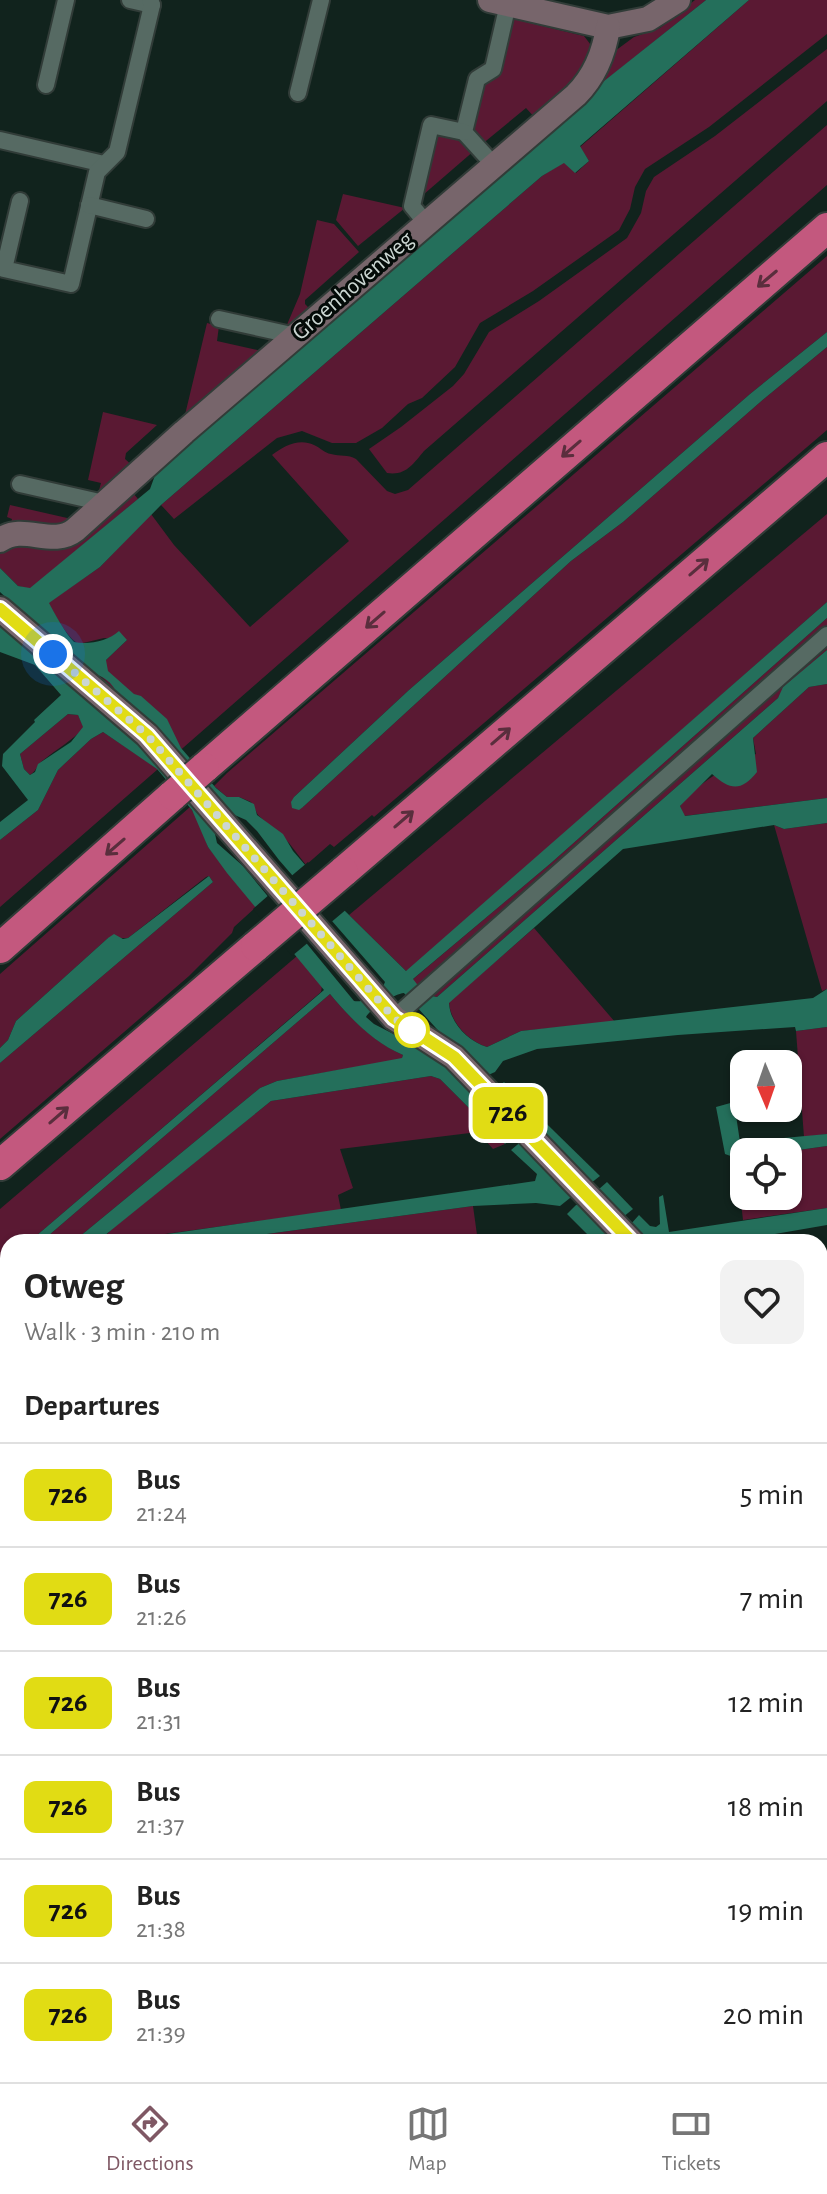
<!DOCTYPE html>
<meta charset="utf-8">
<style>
:root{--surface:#fff;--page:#f2f2f2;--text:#222;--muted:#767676;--line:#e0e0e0;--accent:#7f5864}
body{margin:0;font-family:"Alegreya Sans",sans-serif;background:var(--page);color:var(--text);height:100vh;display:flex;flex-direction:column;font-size:30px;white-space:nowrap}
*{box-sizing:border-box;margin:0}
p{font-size:26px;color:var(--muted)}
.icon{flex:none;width:44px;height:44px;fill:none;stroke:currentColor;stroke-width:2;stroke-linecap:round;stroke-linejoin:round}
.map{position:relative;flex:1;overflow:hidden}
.side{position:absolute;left:0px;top:1234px;width:828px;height:848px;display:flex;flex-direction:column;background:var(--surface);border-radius:24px 24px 0 0;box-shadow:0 2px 6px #0004}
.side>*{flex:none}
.badge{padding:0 16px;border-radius:12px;font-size:28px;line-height:52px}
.needle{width:52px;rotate:178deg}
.controls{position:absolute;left:730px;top:1050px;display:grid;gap:16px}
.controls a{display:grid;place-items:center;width:72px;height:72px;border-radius:16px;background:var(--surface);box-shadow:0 2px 6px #0004;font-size:40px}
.you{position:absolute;width:40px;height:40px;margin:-20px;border:6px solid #fff;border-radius:50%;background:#1a73e8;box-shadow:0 0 0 12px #1a73e833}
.map>.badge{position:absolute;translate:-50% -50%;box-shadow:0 0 0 4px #fff}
h2{padding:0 24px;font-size:30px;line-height:72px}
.round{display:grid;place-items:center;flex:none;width:84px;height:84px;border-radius:16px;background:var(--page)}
.head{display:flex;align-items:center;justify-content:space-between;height:136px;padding:0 24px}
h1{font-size:38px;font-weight:700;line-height:60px}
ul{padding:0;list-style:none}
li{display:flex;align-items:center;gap:24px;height:104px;padding:0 24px;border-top:2px solid var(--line)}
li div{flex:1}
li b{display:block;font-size:30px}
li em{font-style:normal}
li .badge{min-width:88px;font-weight:700;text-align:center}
.menu{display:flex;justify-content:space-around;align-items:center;height:112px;border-top:2px solid var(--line);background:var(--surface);font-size:22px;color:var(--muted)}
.menu a{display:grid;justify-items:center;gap:4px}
.menu .current{color:var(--accent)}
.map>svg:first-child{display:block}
.green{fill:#5a1933}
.water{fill:#246f5b;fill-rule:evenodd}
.pier{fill:#11231d}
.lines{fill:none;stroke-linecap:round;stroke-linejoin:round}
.street-casing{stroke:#313c38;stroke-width:20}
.secondary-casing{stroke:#313c38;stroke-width:28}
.highway-casing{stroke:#313c38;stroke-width:34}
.street{stroke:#566a63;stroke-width:16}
.secondary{stroke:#77656b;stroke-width:24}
.highway{stroke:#c3587e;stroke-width:30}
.highway-bridge-casing{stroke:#313c38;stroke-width:34;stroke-linecap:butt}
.highway-bridge{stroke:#c3587e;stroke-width:30}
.oneway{stroke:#5a2e3d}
.line-casing{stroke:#fff;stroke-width:18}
.line{stroke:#e1dc14;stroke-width:12}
.walk{stroke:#cbd6d2;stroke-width:8;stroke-dasharray:0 14.4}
.stop-dot{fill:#fff;stroke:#e1dc14;stroke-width:4}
.labels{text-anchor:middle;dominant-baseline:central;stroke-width:6;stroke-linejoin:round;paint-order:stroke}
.street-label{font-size:24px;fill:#cbd6d2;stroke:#040b08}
</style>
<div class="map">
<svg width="827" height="2082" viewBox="0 0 827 2082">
<rect width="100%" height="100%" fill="#11231d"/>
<g class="green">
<polygon points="695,0 706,0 591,92 615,51 634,37 660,28"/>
<polygon points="749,0 827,0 827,34 709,127 645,169 635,187 630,209 619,230 533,291 480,323 455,367 422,398 408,404 382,428 356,443 332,443 302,431 277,438 174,519 161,505 542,176 564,162 576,173 589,161 580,147"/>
<polygon points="509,18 584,36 594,49 589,69 536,119 526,108 481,145 470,132 481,83"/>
<path d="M827 49V101L424 451C413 464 406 476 387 473L369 449 401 427 453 386 464 374 489 332 539 301 627 238 641 213 646 191 654 177 715 136Z"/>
<path d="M827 125V185L176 754 99 674 106 660 127 640 104 638 79 644C66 637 56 615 48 603L100 567 151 514 174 545 250 627 349 541 272 455C284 446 299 438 314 445 321 448 324 453 331 454 340 457 348 454 356 459L387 491 395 494 408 490Z"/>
<polygon points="432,133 465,138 475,150 416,201"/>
<polygon points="343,194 405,208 358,246 336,220"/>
<polygon points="317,220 334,224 359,252 305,300 305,304 314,313 294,329 286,327 300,294"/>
<polygon points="827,256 827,332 750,394 409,690 294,797 292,808 303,807 571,561 623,522 765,398 827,347 827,430 374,817 372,815 334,847 330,844 306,865 289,843 258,815 251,802 239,797 227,797 214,786 227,773"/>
<polygon points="207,323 219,326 217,341 262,351 269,340 278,341 184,419"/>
<polygon points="103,412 157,425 126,453 125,459 135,468 98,494 101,483 88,480"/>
<polygon points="133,493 138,499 30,589 18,586 0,568 0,549"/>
<polygon points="10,505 76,520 67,526 11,523 12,519 7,517"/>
<polygon points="827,514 827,602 409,970 406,971 349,915"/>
<polygon points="827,618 827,650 784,687 778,698 437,997 427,995 412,980 551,863"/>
<path d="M827 684V798L684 816 680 806C705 777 722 770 756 754L753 738 809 687Z"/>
<path d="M68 714 78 715 84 728C71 741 57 749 42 761 37 766 36 771 30 775L24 769 20 754Z"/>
<polygon points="103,732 158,769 0,907 0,840 38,810 58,770 91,739"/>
<polygon points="190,807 199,822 208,847 256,907 234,927 232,933 189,976 0,1139 0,1063 213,882 209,876 206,877 128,938 108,938 16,1021 8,1040 0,1048 0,974"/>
<polygon points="827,823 827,989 822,991 774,825 784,829"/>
<path d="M534 928 615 1022 521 1031 487 1047C468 1041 450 1022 449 1002Z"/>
<polygon points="297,956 322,986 321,992 29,1242 8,1242 8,1259 0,1266 0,1209"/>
<path d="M330 994C349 1017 375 1043 403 1055L402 1059 277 1081 260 1088 73 1242H41Z"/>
<polygon points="827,1027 827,1134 804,1137 796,1031"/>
<polygon points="431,1076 440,1079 505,1144 493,1149 478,1132 340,1149 353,1188 338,1195 341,1210 107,1242 104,1237 112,1229 271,1101"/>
<polygon points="827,1146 827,1208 743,1220 736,1158 744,1157 744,1196 788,1196 788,1152 784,1152"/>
<polygon points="473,1206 478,1242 208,1242"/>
<polygon points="8,1316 8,1398 0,1399 0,1322"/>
<polygon points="8,1411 8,1472 0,1473 0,1412"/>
<polygon points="8,1481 8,1602 0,1603 0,1483"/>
<polygon points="827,1506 827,1616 820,1618 820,1508"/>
<polygon points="8,1621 8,1736 0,1738 0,1622"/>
<polygon points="827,1647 827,1822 820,1823 820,1648"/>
<polygon points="8,1826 8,1939 0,1940 0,1828"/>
<polygon points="827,1951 827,2022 820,2022 820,1952"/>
<polygon points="8,1968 8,2074 19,2074 0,2077 0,1969"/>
<polygon points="820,2043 827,2044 827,2082 202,2082 254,2074 820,2074"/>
</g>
<g class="water">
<path d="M706 0H749L580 146 589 161 575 173 564 163 542 176 161 505 100 567 49 603C55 614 65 633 74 642 89 645 108 641 119 631L127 640 106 660 108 671 134 694 141 696 167 719 181 748 216 788 227 797H239L254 804 257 815 283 834 293 851 345 911 406 971 827 602V618L551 863 413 979 420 988 409 999 404 993C394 994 371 1008 366 1017L374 1024 444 1060 516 1133 505 1144 440 1079 431 1076 271 1101 104 1236 107 1242 119 1241 535 1181 537 1174 511 1150 523 1140 571 1189 570 1198 560 1206 536 1203 473 1206 208 1242H73L260 1088 277 1081 402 1058 403 1055C374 1043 349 1017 330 994L41 1242H29L324 990 227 873 208 847 192 810 157 769 103 732 91 739 58 770 38 810 0 840V822L28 800 2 766 3 754 35 722 34 720 61 695 35 665 0 652V625L146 746 214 829 217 843 243 866 354 1001C367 1003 381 993 385 982L279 860 257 831 246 820 230 813 118 696C113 682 102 674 87 673L0 592V568L18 586 30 588 150 489 158 467 560 116ZM68 714 78 715 83 727 71 742 38 764 35 772 30 775 24 769 20 754Z"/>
<polygon points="827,332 827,347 765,398 623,522 571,561 303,807 299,810 292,808 291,802 294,797 409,690 750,394"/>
<path d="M827 650V684L809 687 753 738 757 772C741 792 730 790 712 774L680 806 685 816 827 798V823L784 829 774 825 623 849 449 1003C450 1023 468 1041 487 1047L521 1031 813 998 827 989V1027L796 1031 795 1027 678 1035 537 1049 503 1061 495 1072 486 1076 445 1038 416 1006 427 995 437 997 778 698 783 687Z"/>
<polygon points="209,876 213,882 0,1063 0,1048 8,1040 16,1021 108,938 114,934 123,939 128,938"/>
<polygon points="504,1082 600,1176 591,1183 497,1088"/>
<polygon points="734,1102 740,1142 827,1134 827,1146 784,1152 744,1152 744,1157 736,1158 725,1154 716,1107"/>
<polygon points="607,1182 633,1209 623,1217 598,1190"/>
<polygon points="663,1195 669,1232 827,1208 827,1225 729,1242 646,1242 630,1225 639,1215 650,1226 656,1227 660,1224 659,1197"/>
<polygon points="586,1204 610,1231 599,1242 595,1242 567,1214 576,1205"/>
<polygon points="19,2074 254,2074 202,2082 0,2082 0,2077"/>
</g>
<g class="pier">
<polygon points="308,862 348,908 329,924 289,878"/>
<polygon points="270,894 310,941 292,956 253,909"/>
</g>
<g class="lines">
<g class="street-casing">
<g id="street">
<polyline points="130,0 152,5"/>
<polyline points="46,85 66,0"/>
<polyline points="298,93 321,0"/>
<polyline points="0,140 104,164"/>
<polyline points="493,164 464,132 477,79 493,69 508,4"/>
<polyline points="20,201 4,269 71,284 97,172 117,152 152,5 150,0"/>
<polyline points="89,205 146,219"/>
<polyline points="426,223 412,206 431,125 464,132"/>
<polyline points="219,319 296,336"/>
<polyline points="20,484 104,503"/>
<polyline points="394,1018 827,635"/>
</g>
</g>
<g class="secondary-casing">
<g id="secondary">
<polyline points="490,0 608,27 648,19 678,0"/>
<path d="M0 540C24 523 52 548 75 530L184 432 576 95C595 76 604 54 608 27"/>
<polyline points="0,609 147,735 394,1018 454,1057 632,1242"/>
<polyline points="820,1437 827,1444"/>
</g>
</g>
<g class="highway-casing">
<g id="highway">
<polyline points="204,768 827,228"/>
<polyline points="343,872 827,457"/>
<polyline points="0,948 173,795"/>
<polyline points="0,1165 256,946"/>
</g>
</g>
<use href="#street" class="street"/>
<use href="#secondary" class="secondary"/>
<use href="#highway" class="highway"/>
<g class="highway-bridge-casing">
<g id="highway-bridge">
<polyline points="173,795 204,768"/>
<polyline points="256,946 343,872"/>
</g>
</g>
<use href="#highway-bridge" class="highway-bridge"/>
</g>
<defs><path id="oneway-shaft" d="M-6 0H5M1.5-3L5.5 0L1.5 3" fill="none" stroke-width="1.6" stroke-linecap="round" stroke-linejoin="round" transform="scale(2)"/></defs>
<g class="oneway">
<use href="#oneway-shaft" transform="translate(767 279) rotate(140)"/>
<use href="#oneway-shaft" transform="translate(571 449) rotate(139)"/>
<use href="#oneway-shaft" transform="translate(699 567) rotate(-41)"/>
<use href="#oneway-shaft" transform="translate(375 620) rotate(139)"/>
<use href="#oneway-shaft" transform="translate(501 736) rotate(-41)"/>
<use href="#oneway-shaft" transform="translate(404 819) rotate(-41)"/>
<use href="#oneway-shaft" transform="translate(115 847) rotate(139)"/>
<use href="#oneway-shaft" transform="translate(59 1115) rotate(-41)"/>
</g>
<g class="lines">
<g class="line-casing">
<polyline id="line" points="0,609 147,735 394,1018 454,1057 632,1242"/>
</g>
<use href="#line" class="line"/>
<polyline class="walk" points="53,654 147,735 380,1002 394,1018 414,1032 412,1030"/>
</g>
<circle class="stop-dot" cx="412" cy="1030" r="16"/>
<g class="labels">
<g class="street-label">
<text transform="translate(353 286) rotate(-41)">Groenhovenweg</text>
</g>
</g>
</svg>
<div class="controls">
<a><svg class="needle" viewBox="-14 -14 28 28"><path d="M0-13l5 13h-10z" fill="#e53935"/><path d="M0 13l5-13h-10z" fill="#767676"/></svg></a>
<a><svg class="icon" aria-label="locate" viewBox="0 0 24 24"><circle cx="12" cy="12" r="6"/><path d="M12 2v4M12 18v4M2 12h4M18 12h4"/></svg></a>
</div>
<div class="you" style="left:53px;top:654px"></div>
<b class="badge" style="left:508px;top:1113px;background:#e1dc14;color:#111">726</b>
<section class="side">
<div class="head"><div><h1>Otweg</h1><p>Walk · 3 min · 210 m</p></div><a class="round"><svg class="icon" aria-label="heart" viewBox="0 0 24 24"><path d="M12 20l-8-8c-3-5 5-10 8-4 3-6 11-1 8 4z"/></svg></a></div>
<h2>Departures</h2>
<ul>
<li><span class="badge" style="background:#e1dc14;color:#111">726</span><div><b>Bus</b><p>21:24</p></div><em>5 min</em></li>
<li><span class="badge" style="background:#e1dc14;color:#111">726</span><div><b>Bus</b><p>21:26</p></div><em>7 min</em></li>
<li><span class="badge" style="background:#e1dc14;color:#111">726</span><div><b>Bus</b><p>21:31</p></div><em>12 min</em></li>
<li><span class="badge" style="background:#e1dc14;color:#111">726</span><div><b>Bus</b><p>21:37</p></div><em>18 min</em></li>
<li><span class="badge" style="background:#e1dc14;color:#111">726</span><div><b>Bus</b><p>21:38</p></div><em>19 min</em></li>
<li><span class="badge" style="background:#e1dc14;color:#111">726</span><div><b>Bus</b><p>21:39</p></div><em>20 min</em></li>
</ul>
</section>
</div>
<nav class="menu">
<a class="current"><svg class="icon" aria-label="directions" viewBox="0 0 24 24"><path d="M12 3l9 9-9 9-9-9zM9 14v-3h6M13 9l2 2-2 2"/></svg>Directions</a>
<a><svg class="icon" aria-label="map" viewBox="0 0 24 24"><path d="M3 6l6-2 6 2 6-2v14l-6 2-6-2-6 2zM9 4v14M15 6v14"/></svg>Map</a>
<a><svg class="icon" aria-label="tickets" viewBox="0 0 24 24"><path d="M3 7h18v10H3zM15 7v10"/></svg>Tickets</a>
</nav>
